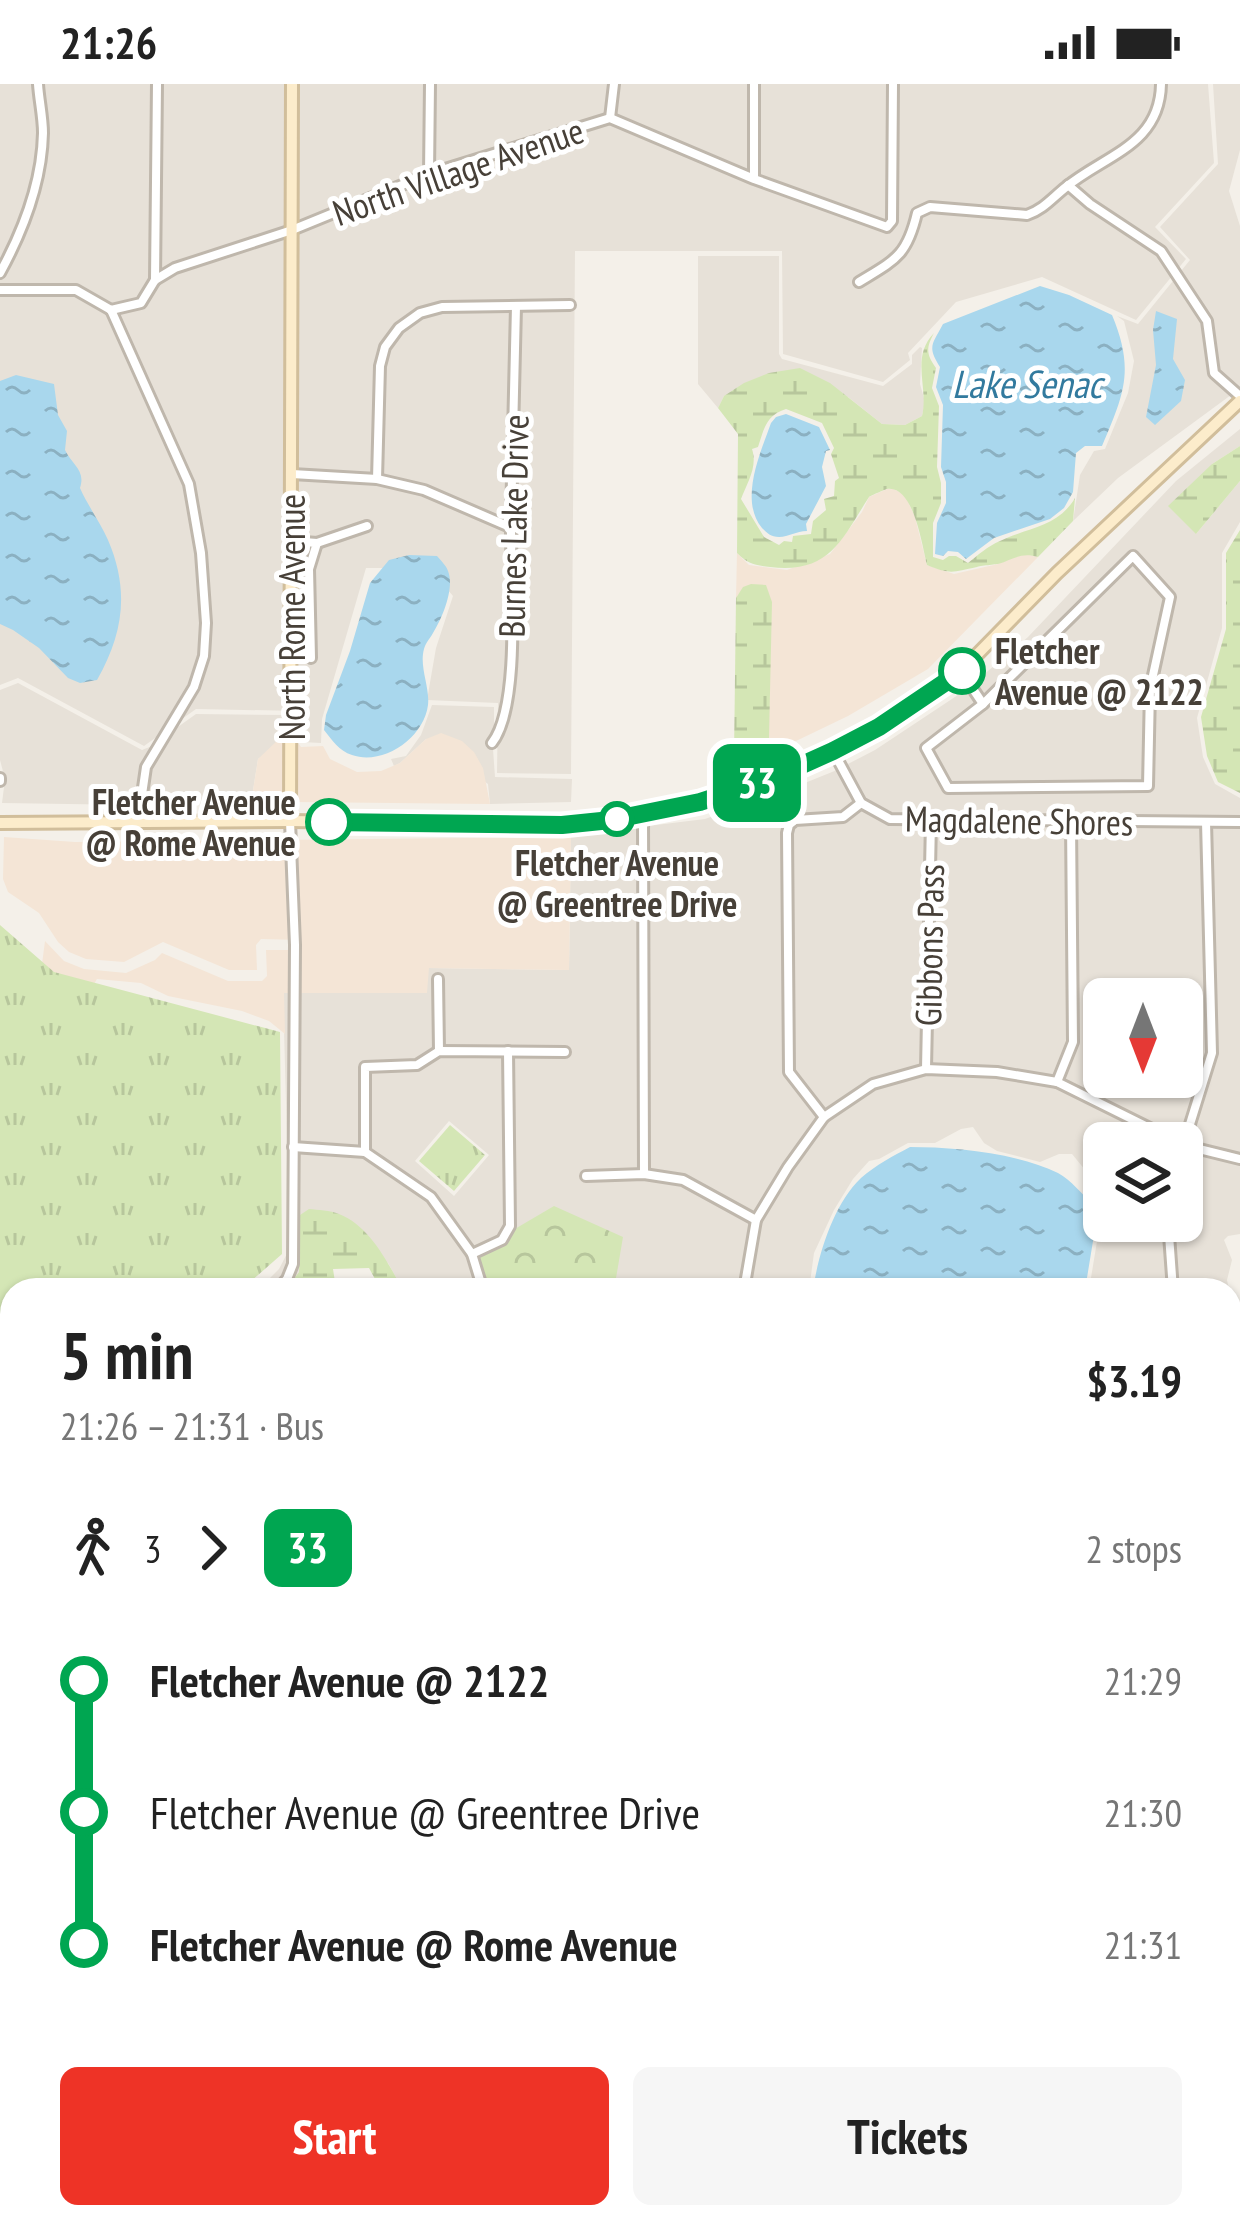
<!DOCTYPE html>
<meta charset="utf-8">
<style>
:root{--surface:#fff;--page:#f6f6f6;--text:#222;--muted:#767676;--accent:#ee3326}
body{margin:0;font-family:"PT Sans Narrow",sans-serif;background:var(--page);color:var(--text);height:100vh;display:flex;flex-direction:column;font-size:45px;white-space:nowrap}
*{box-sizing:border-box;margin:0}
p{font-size:39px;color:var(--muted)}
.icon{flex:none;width:66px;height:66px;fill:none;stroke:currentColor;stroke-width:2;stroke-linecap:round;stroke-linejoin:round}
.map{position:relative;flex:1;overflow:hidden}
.side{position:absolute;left:0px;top:1194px;width:1242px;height:951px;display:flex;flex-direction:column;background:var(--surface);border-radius:36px 36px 0 0;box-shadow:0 3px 9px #0004}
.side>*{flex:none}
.badge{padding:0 24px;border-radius:18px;font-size:42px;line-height:78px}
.needle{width:78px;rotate:180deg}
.buttons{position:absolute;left:1083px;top:894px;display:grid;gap:24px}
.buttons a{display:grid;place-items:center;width:120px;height:120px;border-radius:18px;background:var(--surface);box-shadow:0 3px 9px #0004;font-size:60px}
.map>.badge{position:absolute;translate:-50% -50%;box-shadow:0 0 0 6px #fff}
.legs{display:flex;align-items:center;gap:18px;height:132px;padding:0 60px;font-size:39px}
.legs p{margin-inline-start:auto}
.headline{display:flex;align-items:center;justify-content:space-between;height:204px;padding:0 60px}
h1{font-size:66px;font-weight:700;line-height:90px}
.action{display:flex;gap:24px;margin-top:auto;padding:24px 60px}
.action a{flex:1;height:138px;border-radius:18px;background:var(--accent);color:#fff;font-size:48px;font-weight:700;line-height:138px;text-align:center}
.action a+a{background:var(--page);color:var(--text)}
ul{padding:0 60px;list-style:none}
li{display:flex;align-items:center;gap:42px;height:132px;font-size:45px}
li i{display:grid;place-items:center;width:18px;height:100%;margin:0 15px;background:currentColor}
li i::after{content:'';width:30px;height:30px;margin:-15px;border:9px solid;border-radius:50%;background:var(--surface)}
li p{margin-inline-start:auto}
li:first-child i{background:linear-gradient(#0000 50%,currentColor 0)}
li:last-child i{background:linear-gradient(currentColor 50%,#0000 0)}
.status{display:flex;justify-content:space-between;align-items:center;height:84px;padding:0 60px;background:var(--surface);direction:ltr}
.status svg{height:33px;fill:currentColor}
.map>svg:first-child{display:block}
.residential{fill:#e7e1d8;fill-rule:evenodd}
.commercial{fill:#f4e5d6}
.forest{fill:url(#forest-crowns)}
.wetland{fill:url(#wetland-marsh);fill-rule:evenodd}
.park{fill:url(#park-tufts)}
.water{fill:url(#water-ripples)}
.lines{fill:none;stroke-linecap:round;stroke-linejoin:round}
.street-casing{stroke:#bfb7ac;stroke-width:14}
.secondary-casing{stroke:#d1be9b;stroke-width:16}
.street{stroke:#fff;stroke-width:8}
.secondary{stroke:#fceccb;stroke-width:10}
.line-1-casing{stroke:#fff;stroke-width:27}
.line-1{stroke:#00a651;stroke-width:18}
.stop-1-dot{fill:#fff;stroke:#00a651;stroke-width:6}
.labels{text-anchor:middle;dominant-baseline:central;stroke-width:10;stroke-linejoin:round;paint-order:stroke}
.street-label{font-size:36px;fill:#474038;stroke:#fff}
.stop-label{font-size:36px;font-weight:bold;fill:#474038;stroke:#fff;text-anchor:start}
.water-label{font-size:39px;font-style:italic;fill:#327a9e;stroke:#fff}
</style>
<div class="status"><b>21:26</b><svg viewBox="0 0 49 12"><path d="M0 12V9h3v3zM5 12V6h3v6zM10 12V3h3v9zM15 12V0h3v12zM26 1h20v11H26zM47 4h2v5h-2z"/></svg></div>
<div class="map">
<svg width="1240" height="2144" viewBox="0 0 1240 2144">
<defs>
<pattern id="forest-crowns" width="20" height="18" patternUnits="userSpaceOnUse" patternTransform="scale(3)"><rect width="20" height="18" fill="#d4e6b5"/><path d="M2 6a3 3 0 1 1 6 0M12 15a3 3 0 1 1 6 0" fill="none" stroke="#b7c69c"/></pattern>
<pattern id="wetland-marsh" width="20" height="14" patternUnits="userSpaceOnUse" patternTransform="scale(3)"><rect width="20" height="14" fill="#d4e6b5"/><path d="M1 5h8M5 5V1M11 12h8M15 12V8" fill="none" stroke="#b7c69c"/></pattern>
<pattern id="park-tufts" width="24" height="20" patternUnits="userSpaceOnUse" patternTransform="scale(3)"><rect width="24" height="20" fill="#d4e6b5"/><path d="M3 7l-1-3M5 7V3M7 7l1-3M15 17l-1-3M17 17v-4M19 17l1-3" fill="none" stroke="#b7c69c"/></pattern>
<pattern id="water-ripples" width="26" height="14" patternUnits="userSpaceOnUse" patternTransform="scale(3)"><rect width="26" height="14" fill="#a9d7ed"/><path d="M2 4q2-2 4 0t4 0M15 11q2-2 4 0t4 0" fill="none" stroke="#8bb0c1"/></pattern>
</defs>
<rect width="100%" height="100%" fill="#f4f0e9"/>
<g class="residential">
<polygon points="0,0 1208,0 1214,79 1155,143 1186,175 1136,236 1042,193 956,218 908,269 910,276 883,298 783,270 782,167 575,167 571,690 497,689 498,619 427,616 436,564 453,512 429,484 366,484 322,635 321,659 302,658 300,627 196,625 144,662 18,594 0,601"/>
<polygon points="1213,0 1240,0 1240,66 1229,107 1240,142 1240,305 1224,292 1219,300 1231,311 1118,394 1073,437 1080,391 1094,367 1105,365 1128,309 1134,277 1124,237 1117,232 1138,240 1190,176 1160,143 1218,80"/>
<polygon points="698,172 779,172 779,270 782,275 883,302 912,280 912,271 920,263 922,264 920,300 925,318 922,332 905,341 882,340 848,313 724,312 718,324 698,300"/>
<polygon points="1240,345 1240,362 1212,380 1196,450 1240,397 1240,438 1222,469 1222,544 1197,634 1203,673 1215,700 1240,714 1240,733 891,729 864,715 846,681 875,666 967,605 976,619 923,659 922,666 944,706 948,709 1148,707 1153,702 1155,606 1175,514 1173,508 1136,469 1129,469 984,612 975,598 1028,553 1176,397"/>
<polygon points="1133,480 1165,514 1145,604 1143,696 950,698 932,665 990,622"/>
<polygon points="18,599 142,666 152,662 141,682 134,721 2,719 5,695 0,676 0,606"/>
<polygon points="432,621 494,623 494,648 485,659 493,665 495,693 572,695 571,718 490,720 488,700 426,655 400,679 394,682 391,675 406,672 421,651"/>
<polygon points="196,630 286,631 285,655 258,675 251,719 144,721 150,686 165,658 175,645"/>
<polygon points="837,686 854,718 841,727 793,732 787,736 782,748 784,988 817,1033 754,1129 685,1091 649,1085 648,742 705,735 785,707"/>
<polygon points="861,726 890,740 926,742 922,981 870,996 825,1026 794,986 792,750 797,742 843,738"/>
<polygon points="936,742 1066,743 1068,957 1054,992 997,983 931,980"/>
<path d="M1076 743 1201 744 1207 968 1181 1053 1064 995 1078 958ZM1104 915H1182V993H1104Z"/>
<path d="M638 744 639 1085 581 1087V1097L644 1096 682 1101 750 1139 739 1206H403L388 1179 299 1138V1188L284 1206H258L279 1185 290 1164 283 909H426L428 884 569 886 571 753ZM449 1037 489 1071 454 1112 415 1077Z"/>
<polygon points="1211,744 1240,744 1240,1070 1190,1057 1217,969"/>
<polygon points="927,990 997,994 1056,1003 1168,1059 1104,1059 1104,1137 1163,1137 1168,1206 1089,1206 1101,1133 1090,1092 1072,1070 1059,1070 1040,1078 997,1067 984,1059 973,1043 961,1045 935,1059 908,1059 879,1075 869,1077 853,1095 834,1126 814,1169 809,1206 749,1206 760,1138 827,1037 875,1005"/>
<polygon points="1187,1067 1240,1081 1240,1150 1228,1152 1224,1156 1232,1176 1227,1196 1229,1206 1178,1206 1172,1137 1182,1137 1182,1084"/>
<polygon points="1230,1226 1240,1235 1240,1384 1230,1386"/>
<polygon points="0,1256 2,1269 12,1280 12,1649 4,1652 0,1664"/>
<polygon points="1240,1706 1240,1909 1230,1930 1230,1737"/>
<polygon points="0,1792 12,1792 12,1936 0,1935"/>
<polygon points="0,1946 12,1947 12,2088 0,2087"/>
<polygon points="0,2098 12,2098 12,2133 627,2133 625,2144 0,2144"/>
</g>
<g class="commercial">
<polygon points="887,405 894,405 905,411 915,433 927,481 954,490 998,480 1010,473 1026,470 1038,473 928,585 848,632 769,670 734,682 734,672 754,669 761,661 744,503 736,514 737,469 749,481 787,486 830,470 862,428 869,413"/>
<polygon points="441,649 462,657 474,668 483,684 490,720 295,718 295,655 301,663 323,662 330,675 357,688 381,687 400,679 426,655"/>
<polygon points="279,655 285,655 285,718 251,719 258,675"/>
<polygon points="4,753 75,758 571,753 569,886 429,884 427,909 284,909 285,950 269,937 242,927 168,912 141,899 97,895 87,912 39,903 45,857 64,877 84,885 126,889 155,876 162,869 228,897 262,897 267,892 266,866 299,866 300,856 261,855 256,861 257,886 229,886 163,858 124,878 86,875 69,868 58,858 39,829 8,808 3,795"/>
</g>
<polygon class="forest" points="554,1122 623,1153 614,1206 483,1206 472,1170"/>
<g class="wetland">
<path d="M934 249C926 264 926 270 936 284L932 304 939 322 937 383 941 399V419L933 439V473L943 476 949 472H956L968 479C978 471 988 462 1000 457 1029 443 1058 443 1075 414L1073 437 1038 473C1021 468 1014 475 998 480 997 480 979 482 977 483 953 488 951 491 927 481 922 462 914 401 887 405 886 405 870 412 869 413 841 457 829 490 770 483 754 481 748 480 737 469L738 350 718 324 724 312 744 299 769 289 800 284 830 299 882 340 905 341 922 332C929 303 910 274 934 249ZM786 325 822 339 834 364 831 370 839 394 835 397 834 412 824 415 826 426 813 437 811 450 793 452 792 458 784 457 779 461 764 453 741 415C747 399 758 383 752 365L758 363C764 345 766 331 786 325Z"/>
<polygon points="1240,362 1240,397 1196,450 1168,422 1212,380"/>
<polygon points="1240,446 1240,709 1218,698 1207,672 1201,633 1226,545 1226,469"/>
<polygon points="751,500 766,501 772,518 769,654 754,669 734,672 736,514 743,503"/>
<path d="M309 1125C318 1126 330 1126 339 1130 370 1142 388 1179 403 1206H381L369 1184 333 1185 335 1198 344 1206H285L299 1188 300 1131Z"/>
</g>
<g class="park">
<polygon points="0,841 54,888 280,948 282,1170 241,1206 12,1206 12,1283 0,1266"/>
<polygon points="450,1041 485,1071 454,1107 419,1077"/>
</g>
<g class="water">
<path d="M1040 202 1069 211 1112 231C1135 286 1124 310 1102 362H1085L1076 369 1073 408 1064 424 1050 435 994 454 966 475 958 468 948 467 943 472 935 470 937 439 946 419V398L941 383 943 321 936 303 940 283C927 262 932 261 943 240Z"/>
<polygon points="1156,227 1177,235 1173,275 1185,296 1181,317 1155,341 1146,333 1156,281 1153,246"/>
<path d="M16 291 54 300 58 331 67 347 65 366C72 381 86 386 80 404 88 422 100 438 108 456 130 507 123 550 97 596L80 599 68 594 39 564 13 546 0 540V297Z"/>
<path d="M786 330 819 343 830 366 826 367 822 383 826 402 806 440 807 447C796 447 789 453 779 453 771 453 767 449 762 444 739 416 760 370 771 339L776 333Z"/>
<path d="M409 471 437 472C441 477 446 481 448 487 455 504 442 535 433 549 429 556 426 558 424 565 419 583 430 603 428 621 424 654 383 682 352 671 339 667 332 656 324 646L326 631 350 567 370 499 389 476Z"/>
<path d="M910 1063C954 1063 1018 1069 1058 1089 1071 1096 1083 1111 1093 1121L1094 1151 1085 1206H813C818 1171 834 1119 861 1094 876 1081 893 1072 910 1063Z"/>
<polygon points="1240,1924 1240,2144 632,2144 634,2133 1230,2133 1230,1939"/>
</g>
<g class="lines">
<g class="street-casing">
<g id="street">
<polyline points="754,0 754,94"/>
<polyline points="610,34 614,0"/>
<polyline points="429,90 430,0"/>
<polyline points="1068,101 1090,120 1161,167 1207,237 1214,289 1240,312"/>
<path d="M0 189C23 147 42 97 43 49 43 33 39 16 38 0"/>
<polyline points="155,196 175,184 292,146 429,90 610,34 754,95 887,143 892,137 893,0"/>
<path d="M859 198C895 176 907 172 917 129L930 123 1027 131C1044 125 1052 114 1066 103 1105 71 1160 61 1161 0"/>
<polyline points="0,206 76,206 111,226"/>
<polyline points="111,226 189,400 201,469 206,539 204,572 194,603 146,683 138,738"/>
<polyline points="111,226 141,219 155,196 157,0"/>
<polyline points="292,390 377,395 424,406 510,443"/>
<polyline points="377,395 380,282 385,263 399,244 420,229 442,223 570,221"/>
<polyline points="291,457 317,459 309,485 311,574"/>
<polyline points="317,459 367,442"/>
<polygon points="1133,472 1170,513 1150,605 1148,702 948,704 926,664 983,620"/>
<polyline points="961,587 983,620"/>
<path d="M492 659C522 621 510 489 511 437 512 366 514 294 516 222"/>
<polyline points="833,667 861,719 890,735 1240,738"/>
<polyline points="0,694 0,697"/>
<polyline points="643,731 644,1090"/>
<polyline points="438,895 439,967"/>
<polyline points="926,985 931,736"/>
<polyline points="1057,998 1073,958 1071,738"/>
<polyline points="824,1033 789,988 787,749 789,741 795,736 843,733 861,719"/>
<polyline points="1183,1061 1240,1075"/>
<polyline points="293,1063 365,1068 431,1113 472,1170 483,1206"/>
<polyline points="1182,1066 1212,969 1206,738"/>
<polyline points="365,1068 365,983 417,981 439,967 565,968"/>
<polyline points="586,1092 644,1090 683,1096 756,1136"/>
<polyline points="1168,1137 1173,1206"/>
<polyline points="472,1170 502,1156 510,1142 508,967"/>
<polyline points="277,1206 287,1195 293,1180 295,861 290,737"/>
<polyline points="744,1206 756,1136 788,1083 824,1033 873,1000 926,985 997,988 1057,998 1180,1059"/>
<polyline points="0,1308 12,1320"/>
<polyline points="1230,1391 1240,1390"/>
<polyline points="1230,1522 1240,1522"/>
<polyline points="1230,1624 1240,1652"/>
<polyline points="1230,1721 1240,1688"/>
<polyline points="3,1786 3,1670 12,1654"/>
<polyline points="0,1941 12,1941"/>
<polyline points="0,2092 12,2093"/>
<polyline points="297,2144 298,2133"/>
</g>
</g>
<g class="secondary-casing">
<g id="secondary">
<polyline points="290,737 292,0"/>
<polyline points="0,739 290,737 562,741 643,731 700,718 773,694 879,643 961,587 1057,489 1240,317"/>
</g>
</g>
<use href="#street" class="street"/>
<use href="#secondary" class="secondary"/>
</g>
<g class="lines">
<g class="line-1-casing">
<polyline id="line-1" points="329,738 562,741 611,736 700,718 773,694 833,667 879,643 962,587"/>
</g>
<use href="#line-1" class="line-1"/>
</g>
<g class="stop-1-dot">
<circle cx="962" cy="587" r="21"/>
<circle cx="617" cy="735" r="15"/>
<circle cx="329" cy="738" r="21"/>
</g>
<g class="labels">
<g class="street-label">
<text transform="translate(458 87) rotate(-19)">North Village Avenue</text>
<text transform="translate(513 442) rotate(-89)">Burnes Lake Drive</text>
<text transform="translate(291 533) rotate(-90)">North Rome Avenue</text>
<text transform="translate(1019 736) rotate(1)">Magdalene Shores</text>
<text transform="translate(929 861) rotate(-89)">Gibbons Pass</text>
</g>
<g class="stop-label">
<text x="995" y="566">Fletcher<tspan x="995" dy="41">Avenue @ 2122</tspan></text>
<text x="296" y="717" text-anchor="end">Fletcher Avenue<tspan x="296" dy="41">@ Rome Avenue</tspan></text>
<text x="617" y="778" text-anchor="middle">Fletcher Avenue<tspan x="617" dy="41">@ Greentree Drive</tspan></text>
</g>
<g class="water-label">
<text x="1027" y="299">Lake Senac</text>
</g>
</g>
</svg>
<div class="buttons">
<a><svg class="needle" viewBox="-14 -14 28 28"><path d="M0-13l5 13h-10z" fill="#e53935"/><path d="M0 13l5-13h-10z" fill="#767676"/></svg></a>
<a><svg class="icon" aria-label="layers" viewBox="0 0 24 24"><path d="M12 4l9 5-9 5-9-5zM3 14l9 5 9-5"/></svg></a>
</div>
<b class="badge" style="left:757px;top:699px;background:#00a651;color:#fff">33</b>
<section class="side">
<div class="headline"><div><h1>5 min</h1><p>21:26 – 21:31 · Bus</p></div><b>$3.19</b></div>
<div class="legs"><svg class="icon" aria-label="walk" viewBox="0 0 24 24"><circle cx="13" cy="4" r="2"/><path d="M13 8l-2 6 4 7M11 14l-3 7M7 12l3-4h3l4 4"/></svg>3<svg class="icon" aria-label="forward" viewBox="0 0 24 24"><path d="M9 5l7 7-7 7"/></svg><b class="badge" style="background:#00a651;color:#fff">33</b><p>2 stops</p></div>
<ul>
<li><i style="color:#00a651"></i><b>Fletcher Avenue @ 2122</b><p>21:29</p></li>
<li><i style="color:#00a651"></i><span>Fletcher Avenue @ Greentree Drive</span><p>21:30</p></li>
<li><i style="color:#00a651"></i><b>Fletcher Avenue @ Rome Avenue</b><p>21:31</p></li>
</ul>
<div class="action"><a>Start</a><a>Tickets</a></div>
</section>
</div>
